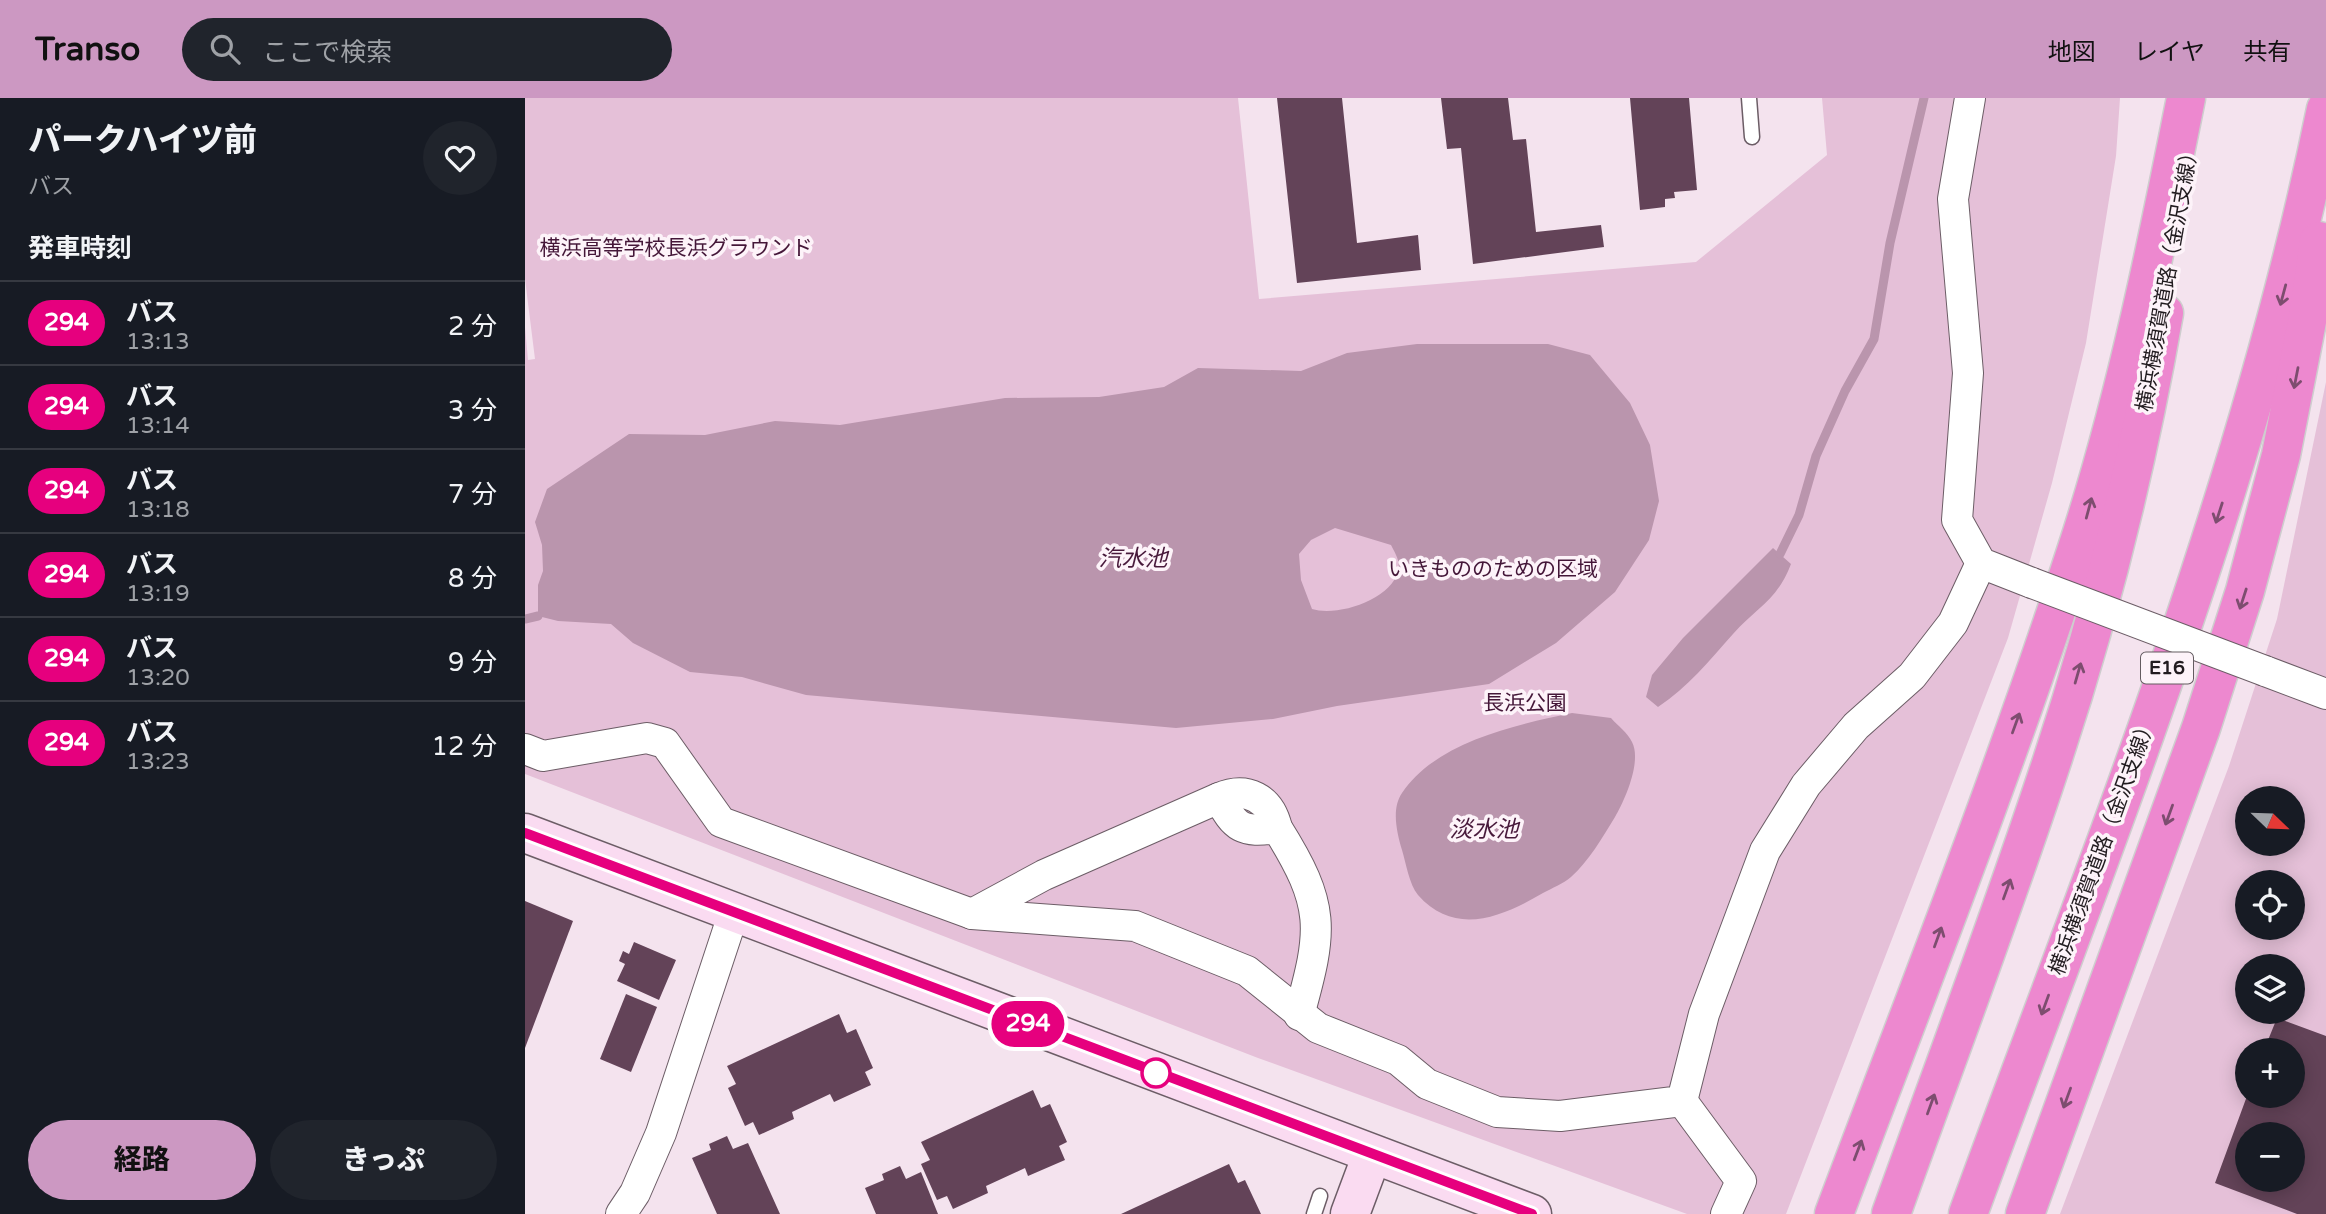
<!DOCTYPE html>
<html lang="ja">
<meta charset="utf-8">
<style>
:root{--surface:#171b24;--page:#20242c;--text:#f1f3f6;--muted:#9ea1a6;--line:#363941;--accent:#cc98c2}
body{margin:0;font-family:"Varela Round","Noto Sans JP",sans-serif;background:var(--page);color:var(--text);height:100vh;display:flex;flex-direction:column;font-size:26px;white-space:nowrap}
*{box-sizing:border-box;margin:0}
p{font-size:23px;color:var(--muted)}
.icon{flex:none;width:38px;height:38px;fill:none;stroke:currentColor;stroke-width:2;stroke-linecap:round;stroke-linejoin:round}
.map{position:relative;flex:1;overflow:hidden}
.panel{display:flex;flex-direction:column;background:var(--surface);width:525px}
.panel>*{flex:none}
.badge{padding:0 14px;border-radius:23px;font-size:24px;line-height:46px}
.needle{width:46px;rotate:113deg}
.tools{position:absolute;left:1710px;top:688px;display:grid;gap:14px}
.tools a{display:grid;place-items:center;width:70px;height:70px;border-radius:50%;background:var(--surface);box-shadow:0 4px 18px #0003;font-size:35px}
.map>.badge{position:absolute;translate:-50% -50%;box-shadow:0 0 0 4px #fff}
h2{padding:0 28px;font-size:26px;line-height:63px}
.round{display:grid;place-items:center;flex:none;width:74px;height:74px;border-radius:37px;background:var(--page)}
.headline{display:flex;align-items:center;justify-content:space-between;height:119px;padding:0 28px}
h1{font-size:33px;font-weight:800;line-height:52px}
.cta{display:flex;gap:14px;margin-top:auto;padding:14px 28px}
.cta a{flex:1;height:80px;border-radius:42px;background:var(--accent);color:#111;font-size:28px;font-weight:800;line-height:80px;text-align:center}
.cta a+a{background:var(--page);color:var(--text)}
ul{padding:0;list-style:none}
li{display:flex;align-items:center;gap:21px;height:84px;padding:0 28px;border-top:2px solid var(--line)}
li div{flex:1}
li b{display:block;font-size:26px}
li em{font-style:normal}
li .badge{min-width:77px;font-weight:700;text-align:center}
header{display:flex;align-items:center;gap:42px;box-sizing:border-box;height:98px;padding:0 35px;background:var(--accent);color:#111}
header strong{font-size:33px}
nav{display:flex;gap:38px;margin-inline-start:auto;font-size:24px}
.search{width:490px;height:63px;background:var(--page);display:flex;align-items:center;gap:18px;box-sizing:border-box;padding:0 24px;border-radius:38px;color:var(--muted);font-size:26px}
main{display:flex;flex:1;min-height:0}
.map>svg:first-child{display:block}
.green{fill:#e5c0d8;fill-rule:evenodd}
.water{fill:#ba95ad;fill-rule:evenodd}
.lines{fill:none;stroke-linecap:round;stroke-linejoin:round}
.stream{stroke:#ba95ad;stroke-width:9}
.building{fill:#634358;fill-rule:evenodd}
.lane-casing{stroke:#6c5d66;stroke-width:17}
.street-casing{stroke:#6c5d66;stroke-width:32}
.secondary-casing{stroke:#6c5d66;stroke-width:41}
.highway-casing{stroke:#cecdce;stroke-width:41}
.lane{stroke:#fff;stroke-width:14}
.street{stroke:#fff;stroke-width:30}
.secondary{stroke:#fadbf1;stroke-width:38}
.highway{stroke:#ed88cf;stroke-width:38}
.street-bridge-casing{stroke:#6c5d66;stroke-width:32;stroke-linecap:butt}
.street-bridge{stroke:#fff;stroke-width:30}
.oneway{stroke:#7d4d6f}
.line-casing{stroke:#fff;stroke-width:16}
.line{stroke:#e6007e;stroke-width:10}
.stop-dot{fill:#fff;stroke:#e6007e;stroke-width:3.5}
.labels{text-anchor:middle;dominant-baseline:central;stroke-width:7;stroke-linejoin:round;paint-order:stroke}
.shield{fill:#fdf3f9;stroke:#645c61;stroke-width:2}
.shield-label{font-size:19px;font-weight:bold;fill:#221c20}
.park-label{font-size:21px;fill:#441638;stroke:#fdf3f9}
.street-label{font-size:21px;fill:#221c20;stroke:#fdf3f9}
.water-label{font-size:23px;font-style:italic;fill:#48193b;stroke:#fdf3f9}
</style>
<header>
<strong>Transo</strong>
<div class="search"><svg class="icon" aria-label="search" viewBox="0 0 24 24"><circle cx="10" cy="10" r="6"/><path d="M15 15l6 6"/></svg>ここで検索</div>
<nav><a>地図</a><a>レイヤ</a><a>共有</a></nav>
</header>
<main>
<section class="panel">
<div class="headline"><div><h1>パークハイツ前</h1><p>バス</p></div><a class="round"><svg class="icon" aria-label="heart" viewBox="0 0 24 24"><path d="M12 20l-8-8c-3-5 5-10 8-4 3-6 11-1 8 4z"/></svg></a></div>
<h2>発車時刻</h2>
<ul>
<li><span class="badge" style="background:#e6007e;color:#fff">294</span><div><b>バス</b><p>13:13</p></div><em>2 分</em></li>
<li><span class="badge" style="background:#e6007e;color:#fff">294</span><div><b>バス</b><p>13:14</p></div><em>3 分</em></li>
<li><span class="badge" style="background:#e6007e;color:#fff">294</span><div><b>バス</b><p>13:18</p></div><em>7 分</em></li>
<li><span class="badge" style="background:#e6007e;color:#fff">294</span><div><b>バス</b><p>13:19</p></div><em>8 分</em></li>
<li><span class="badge" style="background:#e6007e;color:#fff">294</span><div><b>バス</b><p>13:20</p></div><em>9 分</em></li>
<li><span class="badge" style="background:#e6007e;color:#fff">294</span><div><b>バス</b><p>13:23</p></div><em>12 分</em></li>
</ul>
<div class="cta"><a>経路</a><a>きっぷ</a></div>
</section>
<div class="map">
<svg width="1801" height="1116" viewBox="0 0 1801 1116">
<rect width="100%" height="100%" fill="#f4e3ee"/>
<g class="green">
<polygon points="0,0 713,0 734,201 1171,164 1302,57 1297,0 1595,0 1591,58 1561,245 1527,385 1483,540 1261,1116 1162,1116 733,960 0,676 0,229 3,262 10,261 0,181"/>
<path d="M1801 284V1116H1535L1704 668 1752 521ZM1722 700H1768V746H1722ZM1722 784H1768V830H1722ZM1722 868H1768V914H1722ZM1722 952H1768V998H1722ZM1722 1036H1768V1082H1722Z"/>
</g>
<g class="water">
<path d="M892 246H1023L1065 257 1105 305 1125 347 1134 403 1124 442 1090 494 1031 545 964 586 812 608 748 621 651 630 281 597 217 579 165 574 108 545 86 526 33 523 13 518V487L18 473 17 447 10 424 22 391 104 336 180 337 250 323 315 327 480 300 574 299 639 289 673 270 776 273 822 255ZM810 430 866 447C870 455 876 464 873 473 866 502 812 519 787 511L776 482 774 456 786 442Z"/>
<path d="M1248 450 1266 466C1252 503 1232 509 1208 536 1184 563 1163 589 1133 609L1121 599 1127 577 1158 540Z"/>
<path d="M1047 615 1086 620C1092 627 1103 635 1107 644 1117 663 1100 702 1090 719 1077 740 1064 763 1046 779 1038 786 1027 790 1018 795 977 819 930 839 893 797 884 786 881 765 877 752 872 735 866 711 877 695 911 644 990 627 1047 615Z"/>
</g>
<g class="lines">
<g class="stream">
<polyline points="1255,456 1274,417 1291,358 1320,293 1349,241 1365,145 1399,0"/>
<polyline points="0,521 13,518"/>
</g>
</g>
<g class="building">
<polygon points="752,0 817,0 832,145 893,137 896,172 772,185"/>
<polygon points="916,0 983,0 988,42 1001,41 1011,134 1076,127 1079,149 948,166 936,50 922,51"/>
<polygon points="1105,0 1164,0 1172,92 1149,94 1150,100 1140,101 1140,109 1115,112"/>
<polygon points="0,803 48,823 0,950"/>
<polygon points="109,844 151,862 134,902 92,883 100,866 94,863 98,853 104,856"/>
<polygon points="101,896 132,909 106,974 75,961"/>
<polygon points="314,916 322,935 331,931 348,970 340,974 346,987 309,1004 305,996 267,1014 269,1021 234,1037 228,1024 220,1028 203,990 211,986 202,968"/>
<path d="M1752 920 1801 938V1116H1772L1690 1085 1722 998H1768V952H1739ZM1722 1036H1768V1082H1722Z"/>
<polygon points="508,992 516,1010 525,1006 542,1044 534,1048 540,1062 503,1078 500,1070 461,1088 463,1095 428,1111 422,1098 412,1102 396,1066 405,1062 396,1044"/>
<polygon points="202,1038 208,1051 223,1045 255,1116 192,1116 167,1060 186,1052 184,1046"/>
<polygon points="704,1066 713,1085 720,1082 736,1116 596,1116"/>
<polygon points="375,1068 381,1081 396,1074 413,1116 351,1116 340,1090 359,1082 357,1076"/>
</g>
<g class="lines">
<g class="lane-casing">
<g id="lane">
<polyline points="1224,0 1227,39"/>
<polyline points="789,1116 795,1098"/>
</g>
</g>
<g class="street-casing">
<g id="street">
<polyline points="1445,0 1428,101 1443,275 1432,422 1456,465 1507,485"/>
<polyline points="1740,573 1801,596"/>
<polyline points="0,651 18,658 122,640 140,645 196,724 447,816 610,828 722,873 793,930 873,962 902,986 972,1014 1035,1018 1157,1003 1179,916 1240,753 1281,687 1331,628 1387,578 1428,525 1456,465"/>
<path d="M694 700C722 688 745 700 752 730"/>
<path d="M447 816 519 777 694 700C710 730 717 735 752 730 801 808 798 831 774 917"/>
<polyline points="1157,1003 1216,1083 1201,1116"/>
<polyline points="96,1116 110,1095 136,1035 209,814"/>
</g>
</g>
<g class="secondary-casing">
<g id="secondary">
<polyline points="0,735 1007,1116"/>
<polyline points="825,1116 847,1057"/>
</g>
</g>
<g class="highway-casing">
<g id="highway">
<path d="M1309 1116C1394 890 1483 665 1557 435 1602 293 1632 146 1661 0"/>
<path d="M1366 1116C1419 968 1475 821 1524 672 1574 523 1612 369 1639 215"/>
<path d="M1443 1116C1576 753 1724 391 1801 11"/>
<polyline points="1500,1116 1676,630 1720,493 1756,357 1784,213 1794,143"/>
</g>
</g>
<use href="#lane" class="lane"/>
<use href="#street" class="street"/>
<use href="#secondary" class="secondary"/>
<use href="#highway" class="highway"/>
<g class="street-bridge-casing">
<polyline id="street-bridge" points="1507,485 1740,573"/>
</g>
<use href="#street-bridge" class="street-bridge"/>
</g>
<defs><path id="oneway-shaft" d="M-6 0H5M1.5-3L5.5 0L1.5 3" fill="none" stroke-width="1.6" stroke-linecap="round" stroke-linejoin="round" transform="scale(1.75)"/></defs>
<g class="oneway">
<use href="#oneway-shaft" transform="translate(1758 197) rotate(105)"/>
<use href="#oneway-shaft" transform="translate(1771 280) rotate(101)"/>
<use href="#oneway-shaft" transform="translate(1564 410) rotate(-75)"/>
<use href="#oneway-shaft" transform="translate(1694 415) rotate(108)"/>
<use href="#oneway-shaft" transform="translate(1718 501) rotate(108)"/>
<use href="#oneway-shaft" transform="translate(1553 575) rotate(-74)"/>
<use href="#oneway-shaft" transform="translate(1491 625) rotate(-70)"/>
<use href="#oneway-shaft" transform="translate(1644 717) rotate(110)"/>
<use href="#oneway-shaft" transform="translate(1482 791) rotate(-70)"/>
<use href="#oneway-shaft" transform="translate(1413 839) rotate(-70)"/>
<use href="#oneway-shaft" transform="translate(1520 907) rotate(110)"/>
<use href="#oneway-shaft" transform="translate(1542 1000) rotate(110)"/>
<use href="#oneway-shaft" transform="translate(1406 1006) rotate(-70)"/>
<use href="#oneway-shaft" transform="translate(1333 1052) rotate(-69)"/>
</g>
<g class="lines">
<g class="line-casing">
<polyline id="line" points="0,735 1007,1116"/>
</g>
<use href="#line" class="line"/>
</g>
<circle class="stop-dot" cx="631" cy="975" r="14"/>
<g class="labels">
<rect class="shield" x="1616" y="554.5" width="52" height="31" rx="5"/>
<g class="shield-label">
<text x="1642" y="570">E16</text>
</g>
<g class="park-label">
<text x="151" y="150">横浜高等学校長浜グラウンド</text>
<text x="968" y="471">いきもののための区域</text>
<text x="1000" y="605">長浜公園</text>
</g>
<g class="street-label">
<text transform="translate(1643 179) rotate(-80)">横浜横須賀道路（金沢支線）</text>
<text transform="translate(1578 748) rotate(-70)">横浜横須賀道路（金沢支線）</text>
</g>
<g class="water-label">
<text x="608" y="461">汽水池</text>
<text x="959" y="732">淡水池</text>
</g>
</g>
</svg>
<div class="tools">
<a><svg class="needle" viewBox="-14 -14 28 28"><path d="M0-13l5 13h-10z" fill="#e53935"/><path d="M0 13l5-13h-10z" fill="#9ea1a6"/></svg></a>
<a><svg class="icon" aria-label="locate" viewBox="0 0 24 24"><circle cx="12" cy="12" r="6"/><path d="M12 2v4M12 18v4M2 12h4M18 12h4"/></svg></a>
<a><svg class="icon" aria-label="layers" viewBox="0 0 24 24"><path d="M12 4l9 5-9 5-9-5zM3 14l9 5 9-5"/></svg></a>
<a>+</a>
<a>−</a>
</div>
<b class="badge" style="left:503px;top:926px;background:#e6007e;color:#fff">294</b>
</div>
</main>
